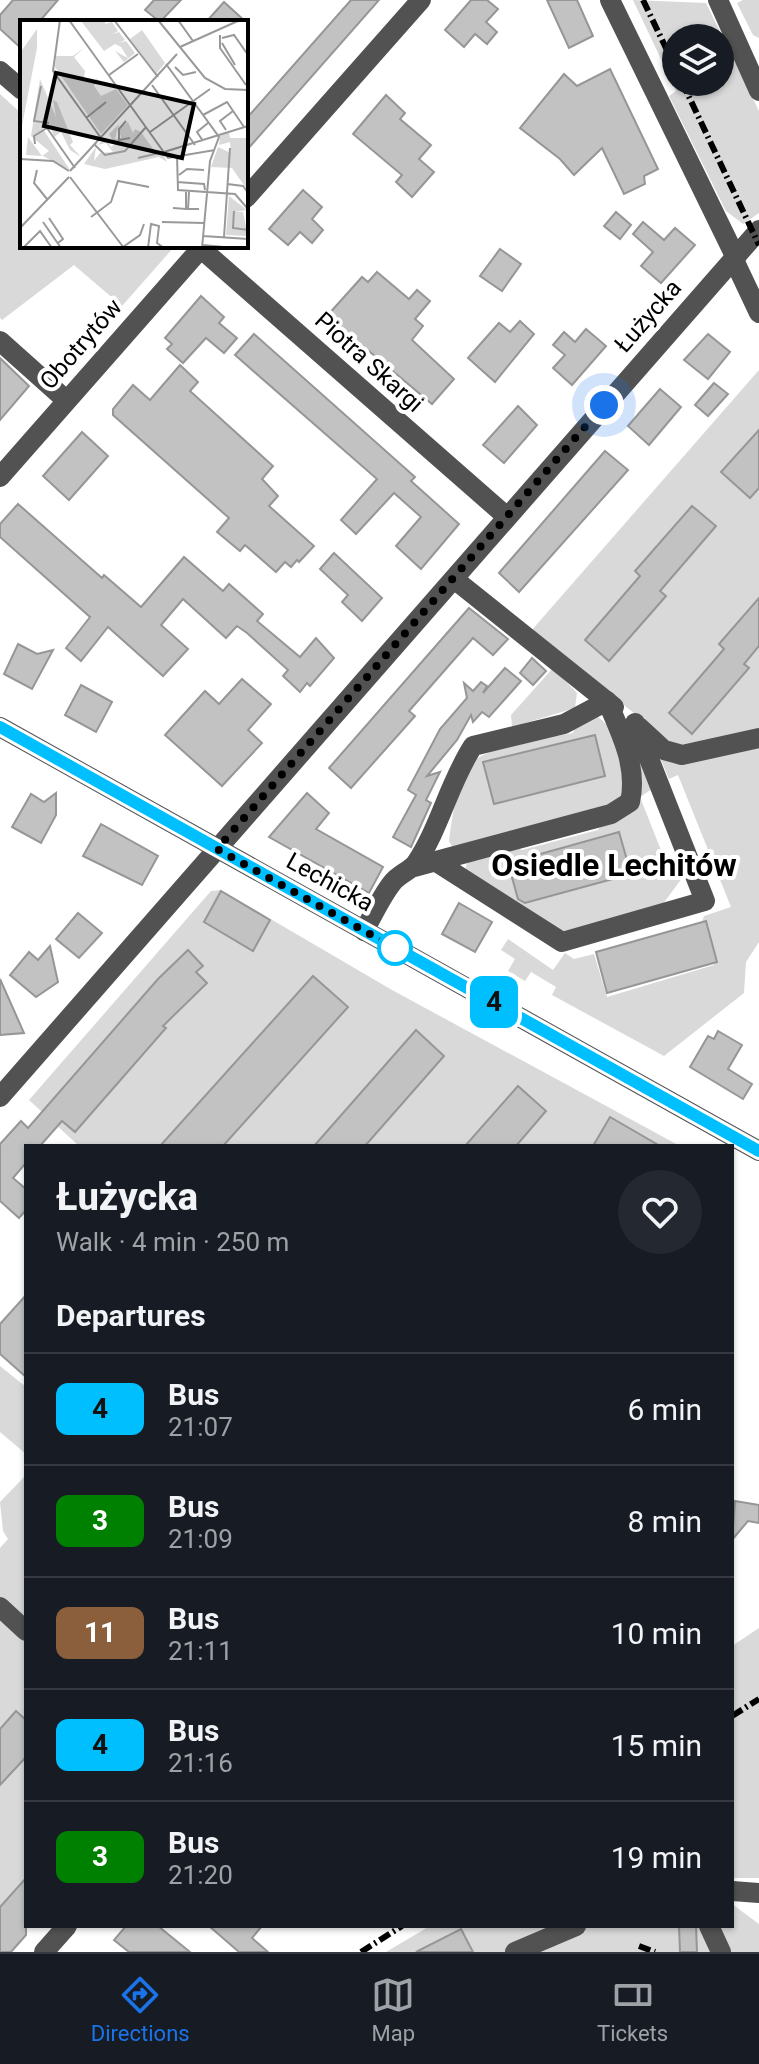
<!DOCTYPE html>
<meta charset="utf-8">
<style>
:root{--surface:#171b24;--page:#242831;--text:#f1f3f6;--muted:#9ea1a6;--line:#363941;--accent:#1a73e8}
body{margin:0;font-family:Roboto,sans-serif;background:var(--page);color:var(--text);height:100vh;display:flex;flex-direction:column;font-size:30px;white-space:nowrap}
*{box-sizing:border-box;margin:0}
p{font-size:26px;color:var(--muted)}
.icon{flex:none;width:44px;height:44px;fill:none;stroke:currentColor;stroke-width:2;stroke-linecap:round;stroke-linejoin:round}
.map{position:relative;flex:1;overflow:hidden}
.drawer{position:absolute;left:24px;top:1144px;width:710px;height:784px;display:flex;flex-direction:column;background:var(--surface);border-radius:0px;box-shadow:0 2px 6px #0004}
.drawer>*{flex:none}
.badge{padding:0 16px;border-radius:12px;font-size:28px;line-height:52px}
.tools{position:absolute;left:662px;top:24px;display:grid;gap:16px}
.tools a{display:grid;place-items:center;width:72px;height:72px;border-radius:50%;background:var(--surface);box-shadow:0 2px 6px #0004;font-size:40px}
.you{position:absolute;width:40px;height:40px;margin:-20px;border:6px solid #fff;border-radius:50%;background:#1a73e8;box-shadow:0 0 0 12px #1a73e833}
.map>.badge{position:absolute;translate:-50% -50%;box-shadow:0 0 0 4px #fff}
h2{padding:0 32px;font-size:30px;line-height:72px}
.round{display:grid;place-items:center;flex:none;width:84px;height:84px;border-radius:42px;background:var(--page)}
.overview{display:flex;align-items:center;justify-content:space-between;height:136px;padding:0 32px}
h1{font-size:38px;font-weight:800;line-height:60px}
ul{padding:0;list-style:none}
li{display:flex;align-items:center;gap:24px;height:112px;padding:0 32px;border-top:2px solid var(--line)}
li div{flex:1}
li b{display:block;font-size:30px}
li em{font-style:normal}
li .badge{min-width:88px;font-weight:700;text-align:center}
.tab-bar{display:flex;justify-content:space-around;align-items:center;height:112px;border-top:2px solid var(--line);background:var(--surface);font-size:22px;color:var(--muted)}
.tab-bar a{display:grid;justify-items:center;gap:4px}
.tab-bar .active{color:var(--accent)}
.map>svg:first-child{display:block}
.green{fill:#d9d9d9;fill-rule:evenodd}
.building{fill:#c2c2c2;stroke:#969696;stroke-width:2}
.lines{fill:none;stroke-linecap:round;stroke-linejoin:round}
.minor{stroke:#525252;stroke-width:20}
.rail{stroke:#000;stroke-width:6;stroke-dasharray:12 4 2 4;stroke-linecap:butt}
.line-casing{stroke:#fff;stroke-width:18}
.line{stroke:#00bfff;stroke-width:12}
.walk{stroke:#000;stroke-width:8;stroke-dasharray:0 14.4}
.stop-dot{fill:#fff;stroke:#00bfff;stroke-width:4}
.labels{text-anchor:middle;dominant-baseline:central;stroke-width:8;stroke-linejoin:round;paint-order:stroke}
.street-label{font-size:24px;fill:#000;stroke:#fff}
.district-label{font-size:32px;font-weight:bold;fill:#000;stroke:#fff}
.inset-road{fill:none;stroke:#999;stroke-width:2}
.view{fill:#000;fill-opacity:0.15;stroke:#000;stroke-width:4}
.inset-edge{fill:none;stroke:#000;stroke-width:4}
</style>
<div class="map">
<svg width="759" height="1952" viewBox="0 0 759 1952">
<rect width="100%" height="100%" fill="#fff"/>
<g class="green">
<path d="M633 0 706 3 759 111V213L743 224 726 211 669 96 676 91ZM676 38H720V82H676Z"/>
<polygon points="743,0 759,0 759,38 753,35 737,3"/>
<polygon points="0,94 22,114 22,246 174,247 122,306 74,265 2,320 0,318"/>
<polygon points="759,370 759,729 712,744 674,745 531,631"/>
<polygon points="553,668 577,693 575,708 512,727 511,715"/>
<path d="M598 717C622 734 625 769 621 796L611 805 453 848 449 841C452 818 457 781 472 763 486 746 549 738 573 733L576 725Z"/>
<polygon points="630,745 655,787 640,797 670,873 682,878 663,904 565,934 465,871 468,859 515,847 522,850 598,830 603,821 620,815"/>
<polygon points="759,747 759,942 746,962 744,993 664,1056 552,995 556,987 531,972 525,981 508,971 515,959 501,950 508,939 553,970 565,953 574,959 594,954 607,997 714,965 702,922 704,916 731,907 678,775 669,779 658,753"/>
<polygon points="221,890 392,990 680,1146 79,1146 29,1100 211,891"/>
<polygon points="0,1366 26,1387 26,1454 0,1432"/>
<polygon points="26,1475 26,1878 0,1907 0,1548 8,1539 3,1531 0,1502"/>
<polygon points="759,1628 759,1878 732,1878 732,1646"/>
<polygon points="732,1904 759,1924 759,1952 386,1952 430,1926 732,1926"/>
</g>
<g class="building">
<polygon points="13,0 58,0 39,22 22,22 22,49 0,29 0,15"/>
<polygon points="154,0 181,0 160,22 145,10"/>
<polygon points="351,0 379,0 246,151 246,119"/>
<polygon points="471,0 487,0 498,9 486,22 497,32 487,44 475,34 464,47 445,30"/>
<polygon points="547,0 577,0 593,36 569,48"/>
<polygon points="224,2 246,22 206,22"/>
<polygon points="610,69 658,169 644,176 645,184 624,194 602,148 574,175 560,159 520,128 564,74 577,86"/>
<polygon points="386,95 405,113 400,119 431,145 419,159 434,172 412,197 396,182 402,175 353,134"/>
<polygon points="303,190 322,207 312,219 323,230 312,243 300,232 288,245 269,229"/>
<polygon points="616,212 631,225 620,239 604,226"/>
<polygon points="643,222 664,240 675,228 695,245 661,283 641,266 653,252 633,234"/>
<polygon points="500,249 521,264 502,291 480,276"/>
<polygon points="377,272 409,299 417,290 430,301 415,319 423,326 412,340 454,379 432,404 327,316 362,277 368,282"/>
<polygon points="201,296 224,317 219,323 237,338 224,353 206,338 183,363 167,349 172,344 165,338"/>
<polygon points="520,321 534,334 495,382 468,358 499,323 510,332"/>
<polygon points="586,329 606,346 572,385 553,368 565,355 553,345 564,332 575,342"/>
<polygon points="254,334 415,477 411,481 459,524 421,569 396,546 421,517 394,493 356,534 341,520 377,479 235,355"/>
<polygon points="708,334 730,352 708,379 684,360"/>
<polygon points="0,358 29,386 0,420"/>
<polygon points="180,365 198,382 190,391 273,466 262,479 278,496 269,506 314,546 299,562 297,560 291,567 285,562 276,572 245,545 240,551 217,532 229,518 113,415 113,409 133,385 150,400"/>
<polygon points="714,383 728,394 708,416 695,405"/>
<polygon points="660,389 681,407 649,445 628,426"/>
<polygon points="518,406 537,425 504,463 483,445"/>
<polygon points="759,430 759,488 750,498 721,472"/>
<polygon points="82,432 108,456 69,500 43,476"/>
<polygon points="605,451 628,470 519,592 499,573"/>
<polygon points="18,504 102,578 104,575 141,607 184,557 223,591 229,584 263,614 257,621 300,657 316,638 334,658 310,686 307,683 300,692 283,676 288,670 247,633 237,626 226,638 183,599 161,625 188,649 163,676 108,627 81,661 66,648 90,617 0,537 0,524"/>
<polygon points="692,506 716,526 660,591 666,596 609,661 585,640 640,576 635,571"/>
<polygon points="334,553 382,598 362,621 342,602 348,595 320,569"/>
<polygon points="759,598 759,646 744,664 749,668 692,734 669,713 724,649 719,644"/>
<polygon points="469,608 508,639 493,655 473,638 409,711 415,716 351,788 329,768"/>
<polygon points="18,644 37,654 53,650 32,689 4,674"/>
<polygon points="532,658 546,671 533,685 520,673"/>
<polygon points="505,668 521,681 489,717 482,712 473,722 471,715 457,740 427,776 440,772 426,800 431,803 411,847 393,837 416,795 408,790 440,729 467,698 464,683 473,691 481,682 487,686 483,693"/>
<polygon points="242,679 271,704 248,730 262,743 222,786 165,735 205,691 219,704"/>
<polygon points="81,685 112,702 96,732 65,715"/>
<polygon points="595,735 605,776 494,804 483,762"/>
<polygon points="56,793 56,815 41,843 12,827 31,794 44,802"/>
<polygon points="307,793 329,813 316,829 383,867 369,893 269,837"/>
<polygon points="101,824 158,856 142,885 83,856"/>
<polygon points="619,832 631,874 525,903 518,899 508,863"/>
<polygon points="221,891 270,920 253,951 204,922"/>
<polygon points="459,903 492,922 475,952 442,934"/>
<polygon points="78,913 102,933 79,958 56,939"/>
<polygon points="706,921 717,962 607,993 596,952"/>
<polygon points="50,946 58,982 36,997 10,975 29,952 38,960"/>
<polygon points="188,950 203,966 196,972 207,983 163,1026 166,1028 75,1132 62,1121 40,1146 26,1146 26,1163 13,1178 26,1189 26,1210 19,1218 0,1201 0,1144 21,1121 28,1128 158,979"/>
<polygon points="313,976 348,1007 223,1146 160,1146"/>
<polygon points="0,979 24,1033 0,1035"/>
<polygon points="416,1030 444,1056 365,1146 314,1146"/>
<polygon points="718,1031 742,1045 728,1069 752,1084 743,1099 690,1067 708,1036 714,1039"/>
<polygon points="518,1086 546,1111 516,1146 465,1146"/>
<polygon points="610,1117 660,1146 593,1146"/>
<polygon points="26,1295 26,1377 0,1354 0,1324"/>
<polygon points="735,1501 759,1505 759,1523 748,1521 732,1540"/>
<polygon points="16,1711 26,1720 26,1757 0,1785 0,1729"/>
<polygon points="26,1878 26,1935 11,1952 0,1952 0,1907"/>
<polygon points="126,1926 158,1926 190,1952 129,1952 114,1940"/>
<polygon points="209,1926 262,1926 252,1938 268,1952 239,1952"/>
<polygon points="679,1926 696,1926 697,1952 680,1952"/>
<polygon points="461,1929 473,1952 416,1952"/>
</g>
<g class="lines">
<g class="minor">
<polyline points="610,0 736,258"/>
<polyline points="718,0 759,91"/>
<polyline points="0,71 22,90"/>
<polyline points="246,198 421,0"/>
<polyline points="198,246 506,516"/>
<polyline points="734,260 759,313"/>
<polyline points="0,341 66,400"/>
<polyline points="0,477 203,246"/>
<polyline points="454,579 614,707"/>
<polyline points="0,727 759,1151"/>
<polyline points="639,727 664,750 682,755 759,738"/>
<polyline points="435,861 562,942 705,901 635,723"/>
<path d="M364 931C373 915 381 897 392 883 399 874 410 871 416 863 440 827 449 783 473 746L564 724 607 701C621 733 638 767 630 802L611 814 414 867"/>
<polyline points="0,1097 759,230"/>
<polyline points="0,1607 26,1631"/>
<polyline points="732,1891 759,1893"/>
<polyline points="709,1926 721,1952"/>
<polyline points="44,1952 67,1926"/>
<polyline points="515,1952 576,1926"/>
</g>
<g class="rail">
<polyline points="643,0 676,69"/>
<polyline points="682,82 759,245"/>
<polyline points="732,1716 759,1699"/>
<polyline points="639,1946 655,1952"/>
<polyline points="361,1952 402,1926"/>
</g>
</g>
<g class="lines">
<g class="line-casing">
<polyline id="line" points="0,727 759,1151"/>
</g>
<use href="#line" class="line"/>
<polyline class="walk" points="395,948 217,849 604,405"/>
</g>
<circle class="stop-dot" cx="395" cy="948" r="16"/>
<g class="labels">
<g class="street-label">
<text transform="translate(648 316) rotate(-49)">Łużycka</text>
<text transform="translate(81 344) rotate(-49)">Obotrytów</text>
<text transform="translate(369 362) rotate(42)">Piotra Skargi</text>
<text transform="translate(330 882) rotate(29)">Lechicka</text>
</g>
<g class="district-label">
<text x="614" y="865">Osiedle Lechitów</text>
</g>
</g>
<g transform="translate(20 20)">
<rect width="228" height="228" fill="#fff"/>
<path d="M86 0 85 4 92 2 98 11 93 14 99 12 105 20 99 23 106 21 115 33 104 42 95 31 108 38 101 27 95 24 84 31 61 1ZM17 9V28L0 116V33ZM122 10 145 43 136 54 110 19ZM65 27 54 37 65 51 64 58 70 63 78 58 74 66 81 76 96 69 108 85 81 114 35 47 36 36H53ZM20 59 36 97 33 80 37 82 53 122 50 125 61 137 50 130 41 112 34 117 30 104 23 109 50 150 23 136 6 135 8 117 22 136 29 131 11 116ZM108 102 113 113 115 109 121 112 136 133 143 134 147 142 139 137 85 149 64 144 76 127 74 141 80 133 93 132 86 123 77 125 85 119 91 127 95 124 89 114 99 104 95 119 101 118 99 109ZM209 112 210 118H228V171L212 148 191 147 198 127 211 133 210 122 199 125 200 116ZM209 176 227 190 215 192H223L228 216 206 215Z" fill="#d9d9d9"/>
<path class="inset-road" d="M40 0 33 51 81 118M49 0 148 138 195 130M94 0 138 57M138 0 185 58 205 69 228 70M158 0 173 21M200 15V28L226 65M202 18 214 15 228 35M202 23 215 45M160 27 220 0M146 44 199 117 190 141 182 228M155 47 163 55 176 52M89 55 118 34M132 65 175 125M21 66 14 101 29 103M183 95 207 82 224 107M66 98 86 82 79 88M106 101 99 109V120L110 118M206 110 200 101 213 91M130 112 190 69M183 121 177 112 188 103M15 124 14 116 27 108 55 148M75 125 85 135 105 131 126 107M144 132 228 106M157 136 158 170 215 174 228 189M118 138 143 132M0 139 33 141 49 151M17 150 14 163 27 179M50 151 157 34M159 155 167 149 184 150M50 157 104 228M157 162 184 164 185 170M207 164 223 166 228 173M169 172 168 189H179M153 188 166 189V172M214 191 213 208 228 210M71 197 91 182 98 161 129 167M29 198 43 219 38 223M23 202 41 228M142 202 184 203M0 208 49 157M183 216 228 219M204 217 210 128M183 225 214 228M103 227 120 215 124 204M3 228 20 211 32 228M128 228 131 204 139 206 137 223 144 228"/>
<path class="view" d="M36 53 174 84 162 138 24 106Z"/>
<rect width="228" height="228" class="inset-edge"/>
</g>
</svg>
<div class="tools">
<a><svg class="icon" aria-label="layers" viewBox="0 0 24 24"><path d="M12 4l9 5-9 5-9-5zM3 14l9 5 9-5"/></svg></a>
</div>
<div class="you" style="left:604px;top:405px"></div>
<b class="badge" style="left:494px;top:1002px;background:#00bfff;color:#111">4</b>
<section class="drawer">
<div class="overview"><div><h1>Łużycka</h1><p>Walk · 4 min · 250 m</p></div><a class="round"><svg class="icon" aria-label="heart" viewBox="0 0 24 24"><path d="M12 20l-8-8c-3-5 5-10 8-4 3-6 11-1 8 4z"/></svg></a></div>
<h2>Departures</h2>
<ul>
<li><span class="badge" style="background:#00bfff;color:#111">4</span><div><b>Bus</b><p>21:07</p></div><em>6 min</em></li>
<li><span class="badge" style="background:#008000;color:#fff">3</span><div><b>Bus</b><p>21:09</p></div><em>8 min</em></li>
<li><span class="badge" style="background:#8b5e3c;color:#fff">11</span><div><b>Bus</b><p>21:11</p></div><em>10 min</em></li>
<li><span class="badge" style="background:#00bfff;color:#111">4</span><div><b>Bus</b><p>21:16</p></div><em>15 min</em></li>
<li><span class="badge" style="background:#008000;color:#fff">3</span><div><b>Bus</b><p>21:20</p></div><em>19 min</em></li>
</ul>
</section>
</div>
<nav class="tab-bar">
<a class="active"><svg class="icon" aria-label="directions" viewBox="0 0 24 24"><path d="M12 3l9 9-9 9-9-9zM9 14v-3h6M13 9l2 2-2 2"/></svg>Directions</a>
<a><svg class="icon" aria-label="map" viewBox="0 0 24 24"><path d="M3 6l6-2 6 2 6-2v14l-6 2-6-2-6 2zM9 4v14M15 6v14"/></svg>Map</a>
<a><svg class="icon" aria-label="tickets" viewBox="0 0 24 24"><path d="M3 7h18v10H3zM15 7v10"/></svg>Tickets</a>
</nav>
